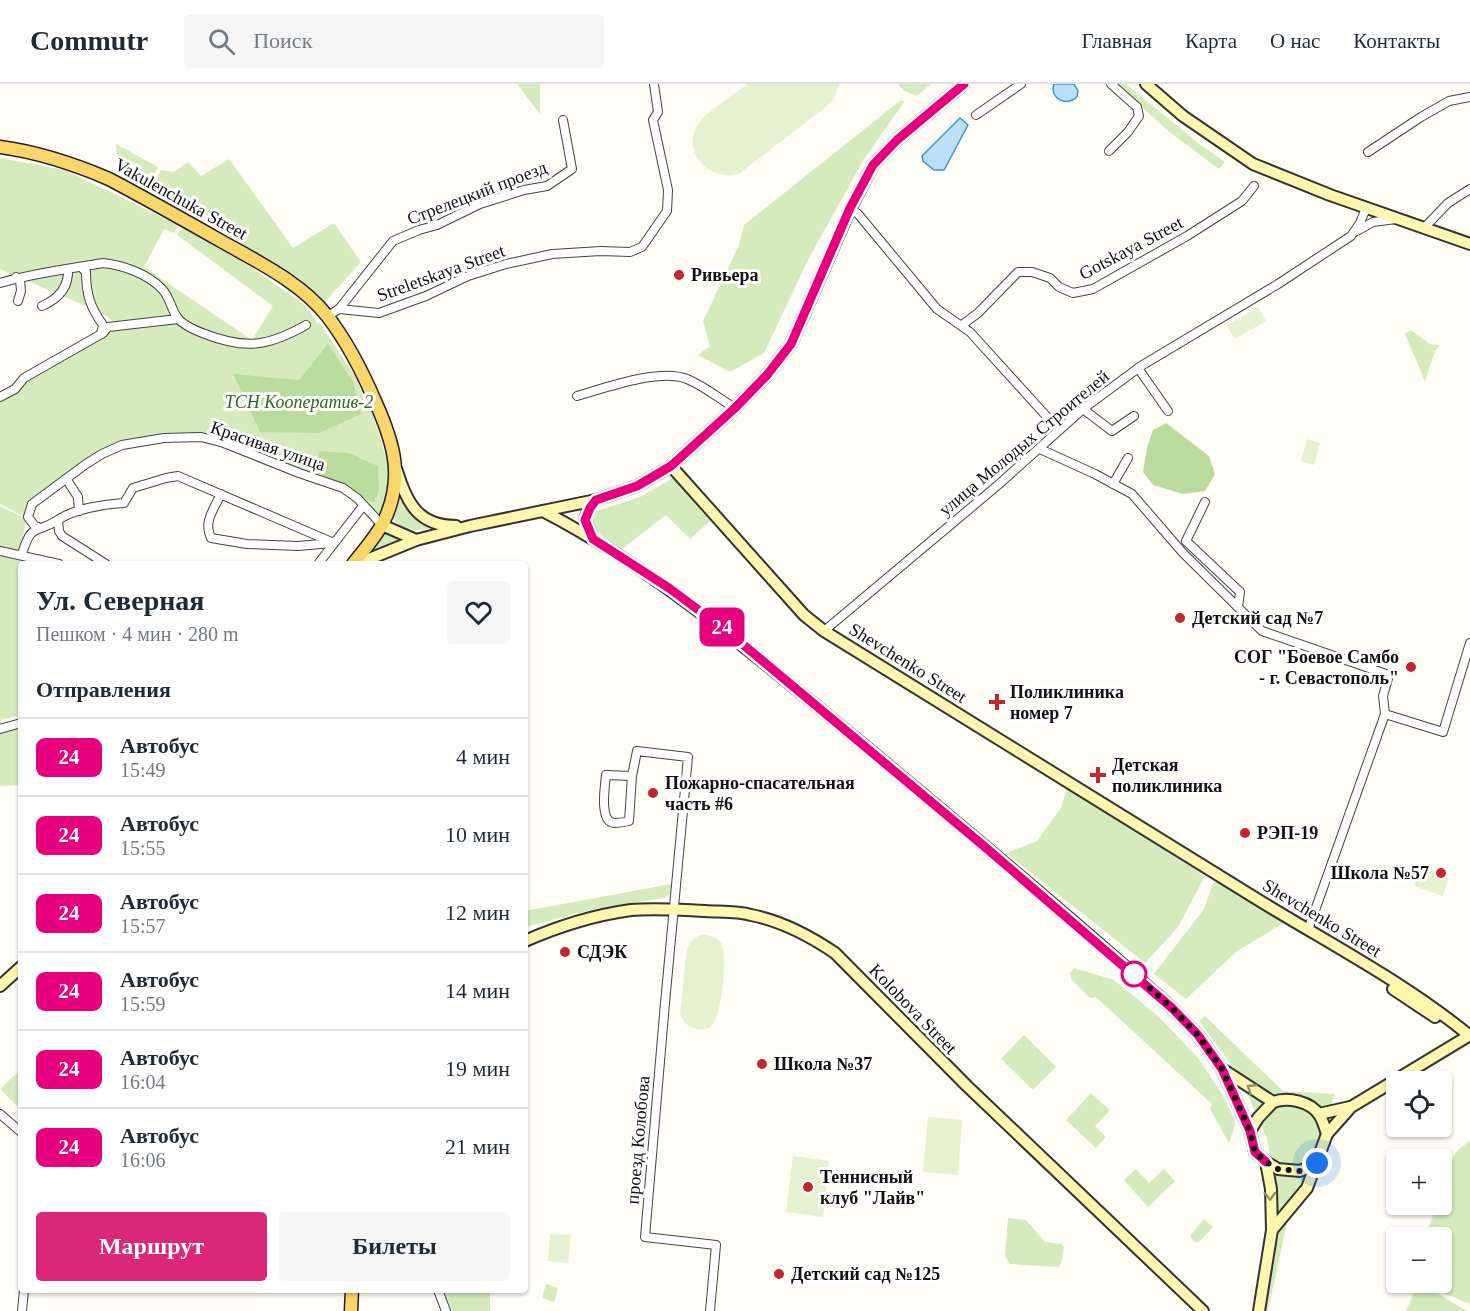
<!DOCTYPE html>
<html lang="ru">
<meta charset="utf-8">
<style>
:root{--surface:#fff;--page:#f6f6f7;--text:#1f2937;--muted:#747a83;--line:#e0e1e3;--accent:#db2777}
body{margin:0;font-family:"Times New Roman",serif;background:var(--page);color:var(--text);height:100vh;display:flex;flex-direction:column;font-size:22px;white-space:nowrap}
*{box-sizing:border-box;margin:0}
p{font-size:20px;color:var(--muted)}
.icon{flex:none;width:33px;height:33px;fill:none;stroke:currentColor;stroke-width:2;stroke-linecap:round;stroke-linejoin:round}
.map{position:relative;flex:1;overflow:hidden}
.side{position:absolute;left:18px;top:477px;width:510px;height:732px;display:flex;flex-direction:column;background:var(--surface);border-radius:6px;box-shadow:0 2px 4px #0004}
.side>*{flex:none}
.badge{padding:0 12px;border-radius:9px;font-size:21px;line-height:39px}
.fabs{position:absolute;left:1386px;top:987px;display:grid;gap:12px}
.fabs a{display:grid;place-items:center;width:66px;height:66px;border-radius:6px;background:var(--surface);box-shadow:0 2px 4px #0004;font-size:30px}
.you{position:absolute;width:30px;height:30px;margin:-15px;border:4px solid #fff;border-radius:50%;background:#1a73e8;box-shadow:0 0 0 9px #1a73e833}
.map>.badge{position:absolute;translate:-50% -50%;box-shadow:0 0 0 3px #fff}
h2{padding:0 18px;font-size:22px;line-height:54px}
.round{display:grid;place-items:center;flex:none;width:63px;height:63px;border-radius:6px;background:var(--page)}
.overview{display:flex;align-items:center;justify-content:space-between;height:102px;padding:0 18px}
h1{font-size:28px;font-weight:600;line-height:45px}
.cta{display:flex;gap:12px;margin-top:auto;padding:12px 18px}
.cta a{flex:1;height:69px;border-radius:6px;background:var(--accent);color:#fff;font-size:24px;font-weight:600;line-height:69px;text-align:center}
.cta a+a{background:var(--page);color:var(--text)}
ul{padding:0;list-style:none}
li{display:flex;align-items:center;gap:18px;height:78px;padding:0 18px;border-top:2px solid var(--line)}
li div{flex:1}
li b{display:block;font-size:22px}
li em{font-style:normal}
li .badge{min-width:66px;font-weight:700;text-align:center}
header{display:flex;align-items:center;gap:36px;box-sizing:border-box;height:84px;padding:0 30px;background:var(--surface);border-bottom:2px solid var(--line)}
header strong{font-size:28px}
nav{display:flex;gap:33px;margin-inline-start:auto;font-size:21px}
.search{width:420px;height:54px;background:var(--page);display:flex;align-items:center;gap:15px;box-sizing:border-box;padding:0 21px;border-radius:6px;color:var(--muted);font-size:22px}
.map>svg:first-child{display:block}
.green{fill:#d5ebbd}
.forest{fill:#b9dc9c}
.pitch{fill:#e6f2cf}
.water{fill:#b9e0f7;stroke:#3f96cf;stroke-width:1.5}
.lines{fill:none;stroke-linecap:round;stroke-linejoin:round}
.street-casing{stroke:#444;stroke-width:10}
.secondary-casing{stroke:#333;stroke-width:14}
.primary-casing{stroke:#222;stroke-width:15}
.street{stroke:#fff;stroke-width:8}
.secondary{stroke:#fff6b0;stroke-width:10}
.primary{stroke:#f9d66b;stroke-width:12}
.oneway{stroke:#948f68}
.line-casing{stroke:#fff;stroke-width:14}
.line{stroke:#e6007e;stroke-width:9}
.walk{stroke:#111;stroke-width:6;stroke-dasharray:0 10.8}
.poi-dot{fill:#c4262e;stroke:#fff;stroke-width:2}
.stop-dot{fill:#fff;stroke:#e6007e;stroke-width:3}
.labels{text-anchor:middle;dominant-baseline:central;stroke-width:6;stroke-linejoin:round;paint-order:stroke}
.street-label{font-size:18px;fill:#111;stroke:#fff}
.poi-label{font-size:18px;font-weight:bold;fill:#111;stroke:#fff;text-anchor:start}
.park-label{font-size:18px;font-style:italic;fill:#2f6b1f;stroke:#fff}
</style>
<header>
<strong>Commutr</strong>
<div class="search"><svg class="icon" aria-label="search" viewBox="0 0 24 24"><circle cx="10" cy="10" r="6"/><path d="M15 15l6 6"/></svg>Поиск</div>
<nav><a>Главная</a><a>Карта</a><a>О нас</a><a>Контакты</a></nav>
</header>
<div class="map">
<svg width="1470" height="1227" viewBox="0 0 1470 1227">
<rect width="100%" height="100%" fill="#fffdf5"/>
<g class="green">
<polygon points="517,0 540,0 540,30"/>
<polygon points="898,0 931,0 917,12 904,7"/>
<polygon points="1117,0 1126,0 1198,59 1225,78 1219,85 1167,46"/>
<polygon points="901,16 904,18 864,75 808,176 764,269 730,288 698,271 710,262 703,237 739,161 744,141"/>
<path d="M116 60 158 83 148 102C126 90 117 87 116 60Z"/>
<polygon points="0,74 65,86 178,141 174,149 164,145 144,183 252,256 273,222 177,151 182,143 251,183 306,222 317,239 319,238 355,292 374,335 388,380 387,411 379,429 376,431 322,394 202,351 125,358 31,419 25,433 0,420 0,317 16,308 25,297 110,246 123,244 102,229 0,185"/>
<polygon points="229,75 293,164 334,139 361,178 324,219 298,193 150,105 161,86 174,88 188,78 201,92"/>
<polygon points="1411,246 1430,260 1440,261 1435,267 1425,297 1405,250"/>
<polygon points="673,394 710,437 690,455 666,431 622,465 590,443 594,428 640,413"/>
<path d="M400 416 419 438 430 444C414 448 404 446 393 435Z"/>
<polygon points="0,422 26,435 19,474 70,480 21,480 21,631 0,636"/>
<polygon points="385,445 402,455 373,467"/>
<polygon points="21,640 21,701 0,702 0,643"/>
<polygon points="1067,704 1205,792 1178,843 1145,879 1006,769 1037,757 1061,724"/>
<polygon points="1217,796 1284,839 1237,867 1186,915 1154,890 1204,825 1212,801"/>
<polygon points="671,800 672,809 664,814 595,825 525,843 525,827"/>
<polygon points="1074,884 1114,896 1159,933 1198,974 1222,1010 1234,1034 1235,1042 1229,1059 1210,1025 1212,1020 1096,913 1090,914 1071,895 1070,889"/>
<polygon points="1205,932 1283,1007 1335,1010 1287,1139 1268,1227 1264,1227 1276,1142 1277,1105 1267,1055 1239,991 1199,937"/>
<polygon points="1024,951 1056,983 1033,1006 1001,975"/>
<polygon points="21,985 21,1026 0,1005"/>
<polygon points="1091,1009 1110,1026 1095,1042 1106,1053 1096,1064 1066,1036"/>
<path d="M1470 1057V1220L1424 1201 1467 1227H1406L1418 1199 1442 1198V1154L1425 1153 1437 1121 1442 1120C1442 1104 1447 1079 1458 1066 1461 1063 1466 1060 1470 1057Z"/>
<polygon points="1136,1085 1149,1099 1164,1085 1175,1097 1148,1123 1124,1096"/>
<polygon points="1008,1134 1026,1136 1045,1158 1062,1160 1064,1163 1061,1180 1058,1183 1010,1180 1005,1172"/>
<polygon points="1204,1135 1213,1143 1199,1158 1194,1158 1190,1152"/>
<polygon points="546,1200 558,1204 554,1218 542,1214"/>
<polygon points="443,1206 490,1206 490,1227 449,1227 441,1207"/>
</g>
<g class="forest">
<polygon points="328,260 353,298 361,330 319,349 260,348 233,290 299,296"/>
<polygon points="1166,339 1209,372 1215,390 1205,407 1183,410 1153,401 1143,388 1147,364 1153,346"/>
<polygon points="319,367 349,369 378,382 379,406 374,419 315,387"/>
</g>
<g class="pitch">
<path d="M747 0H839L834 15 822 26 740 89C712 99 681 70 697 42 704 29 735 10 747 0Z"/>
<polygon points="1258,223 1266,237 1235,255 1227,242"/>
<polygon points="1307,355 1320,359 1314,381 1301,377"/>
<polygon points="1421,783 1449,793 1443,812 1414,802"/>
<path d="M700 851C708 851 716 852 721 859 728 870 722 936 710 943 706 946 701 946 697 945 687 943 684 938 680 930L687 864 692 856Z"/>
<polygon points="928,1033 962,1036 958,1091 923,1088"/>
<polygon points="793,1072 829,1077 823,1133 786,1128"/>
<polygon points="550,1150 571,1151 568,1179 548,1177"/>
</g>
<g class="water">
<path d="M1054 0H1074L1078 7 1077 13C1067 23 1049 15 1054 0Z"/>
<polygon points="960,34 968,41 944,86 934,86 923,77 922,72"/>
</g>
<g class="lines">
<g class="street-casing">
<g id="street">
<polyline points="976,31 1021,0"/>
<polyline points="1109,67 1128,48 1139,32 1137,23 1111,0"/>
<polyline points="1368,68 1421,33 1449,17 1470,13"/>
<polyline points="850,125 858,130 937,225 970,248 1059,346"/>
<polyline points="1424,144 1448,119 1470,105"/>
<polyline points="1357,147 1373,138 1396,135"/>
<path d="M81 183 86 188C86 210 90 223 103 241L101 250"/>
<polyline points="16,193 20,196 21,207 18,217"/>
<path d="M0 199C34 189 68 185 103 179 123 181 148 190 162 205 170 213 171 225 177 233 182 241 197 247 205 250 246 266 269 262 306 241"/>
<path d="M42 222C58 215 69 204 68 185"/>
<polyline points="339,225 393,157 419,146 437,141 480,120 524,106 547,102 572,85 563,36"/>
<polyline points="328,232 339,225 379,229 426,212 468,192 506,180 552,170 601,167 630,168 642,163 667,127 668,106 653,36 658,28 654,0"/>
<polyline points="962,241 978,229 1018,188 1032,188 1050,194 1059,203 1073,209 1093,205 1187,152 1242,117 1254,102"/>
<polyline points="1138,284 1168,327"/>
<path d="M577 312C605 304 659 284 687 295 704 302 720 315 735 324"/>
<polyline points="0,313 15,305 24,294 103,249 108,243 178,235"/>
<polyline points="1083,325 1112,347 1134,332"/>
<polyline points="1040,365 1095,390 1132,410 1183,469 1262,547 1389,591 1383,612 1385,630"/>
<polyline points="67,396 78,413 79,427"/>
<polyline points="1113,400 1128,374"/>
<path d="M221 410C214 425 203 438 211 454L247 460 298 462 332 459"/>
<polyline points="1205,418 1186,457 1240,508 1238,523"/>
<polyline points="38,443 34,441 28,433 32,420 86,380 102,370 122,361 164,354 201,353 224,359 299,389 343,404 357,414 382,441"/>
<polyline points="0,467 59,480"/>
<path d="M22 470C32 438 34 451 58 436"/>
<path d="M106 480 62 452 59 447 58 436C73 425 105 420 124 419L133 404 166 394 178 392 334 459"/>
<polyline points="318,480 363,422"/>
<polyline points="824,547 998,401 1083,325 1141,282 1278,200 1351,152 1360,139 1366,124"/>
<polyline points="0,645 21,639"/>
<path d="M632 692 629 737C625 738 619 739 614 739 599 738 605 702 606 691L632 692 637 667 688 673 665 919 645 1153 716 1161 710 1227"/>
<polyline points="1308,846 1385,630 1443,648 1470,559"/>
<polyline points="0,1030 21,1048"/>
<polyline points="438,1206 446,1227"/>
<polyline points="22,1227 24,1206"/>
</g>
</g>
<g class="secondary-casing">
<g id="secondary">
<polyline points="1146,0 1183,32 1253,80 1330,111 1470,160"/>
<path d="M671 382 804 531 824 547C967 635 1110 723 1252 812 1326 858 1403 897 1470 952"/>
<path d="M397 387C407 420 419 442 456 442"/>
<path d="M543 427C658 487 755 571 854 653 961 742 1068 831 1172 924L1198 951 1222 985 1250 1047 1255 1068 1266 1078 1278 1085 1300 1087 1317 1079"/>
<polyline points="382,441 416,456"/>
<polyline points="593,455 585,436 589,424 596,416"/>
<polyline points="357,480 416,456 470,442 596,416 637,402 671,382 735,324 767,291 791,260 850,125 873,81 897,56 964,0"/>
<path d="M525 857C559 842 595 831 631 826 656 824 681 826 705 827 721 828 737 827 751 831 782 837 810 852 835 869L967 1002 1203 1227"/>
<polyline points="0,902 21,883"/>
<polyline points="1393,905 1435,933"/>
<path d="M1222 985 1273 1018C1288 1013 1311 1017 1320 1032 1323 1037 1325 1044 1327 1050"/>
<polyline points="1319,1030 1350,1023"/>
<polyline points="1250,1047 1258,1034 1273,1018"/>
<polyline points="1272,1146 1307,1104 1327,1050 1351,1023 1470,951"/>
<polyline points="1259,1227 1272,1146 1271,1105 1266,1078"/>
</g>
</g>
<g class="primary-casing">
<g id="primary">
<path d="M0 63C38 68 74 80 109 95 147 115 184 136 221 157 258 178 302 199 328 233 347 258 363 289 375 317 394 359 405 395 383 439 375 454 363 467 353 480"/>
<polyline points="351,1227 352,1206"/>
</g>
</g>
<use href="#street" class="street"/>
<use href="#secondary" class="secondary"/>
<use href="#primary" class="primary"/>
</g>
<defs><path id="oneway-chevron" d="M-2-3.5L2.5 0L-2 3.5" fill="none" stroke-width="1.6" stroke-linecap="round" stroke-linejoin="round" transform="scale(1.5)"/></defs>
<g class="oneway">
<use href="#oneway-chevron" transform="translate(1251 1004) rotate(-147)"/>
<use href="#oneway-chevron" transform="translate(1270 1112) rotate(87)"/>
</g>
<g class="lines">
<g class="line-casing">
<polyline id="line" points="964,0 897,56 873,81 850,124 791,260 767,291 735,324 671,382 637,402 596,416 590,424 585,436 593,455 669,504 728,548 985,763 1172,924 1198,951 1222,985 1250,1047 1255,1068 1266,1078"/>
</g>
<use href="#line" class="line"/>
<polyline class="walk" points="1134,890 1172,924 1198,951 1222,985 1250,1047 1255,1068 1266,1078 1278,1085 1300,1087 1317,1079"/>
</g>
<g class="poi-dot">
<circle cx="679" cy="191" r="6"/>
<circle cx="1180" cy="534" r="6"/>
<circle cx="1411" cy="583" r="6"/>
<path d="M994 609h6v6h6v6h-6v6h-6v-6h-6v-6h6z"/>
<path d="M1095 682h6v6h6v6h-6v6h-6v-6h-6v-6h6z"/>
<circle cx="653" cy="709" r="6"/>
<circle cx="1245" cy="749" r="6"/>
<circle cx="1441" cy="789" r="6"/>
<circle cx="565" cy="868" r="6"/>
<circle cx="762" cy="980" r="6"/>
<circle cx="808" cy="1103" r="6"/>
<circle cx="779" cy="1190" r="6"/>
</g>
<circle class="stop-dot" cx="1134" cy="890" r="12"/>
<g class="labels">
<g class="street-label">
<text transform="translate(477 109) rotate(-21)">Стрелецкий проезд</text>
<text transform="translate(181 115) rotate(29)">Vakulenchuka Street</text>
<text transform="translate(1131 164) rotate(-28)">Gotskaya Street</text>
<text transform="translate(441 189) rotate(-20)">Streletskaya Street</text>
<text transform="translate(1024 359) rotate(-40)">улица Молодых Строителей</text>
<text transform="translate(268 362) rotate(19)">Красивая улица</text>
<text transform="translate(908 579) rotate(32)">Shevchenko Street</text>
<text transform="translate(1322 834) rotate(31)">Shevchenko Street</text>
<text transform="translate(913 925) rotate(46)">Kolobova Street</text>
<text transform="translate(638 1056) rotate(-85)">проезд Колобова</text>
</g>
<g class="poi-label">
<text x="691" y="191">Ривьера</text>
<text x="1192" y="534">Детский сад №7</text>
<text x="1399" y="573" text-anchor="end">СОГ "Боевое Самбо<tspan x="1399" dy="21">- г. Севастополь"</tspan></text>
<text x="1010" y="608">Поликлиника<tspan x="1010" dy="21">номер 7</tspan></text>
<text x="1112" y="681">Детская<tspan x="1112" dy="21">поликлиника</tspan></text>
<text x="665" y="699">Пожарно-спасательная<tspan x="665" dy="21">часть #6</tspan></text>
<text x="1257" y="749">РЭП-19</text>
<text x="1429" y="789" text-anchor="end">Школа №57</text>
<text x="577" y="868">СДЭК</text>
<text x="774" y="980">Школа №37</text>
<text x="820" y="1093">Теннисный<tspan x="820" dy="21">клуб "Лайв"</tspan></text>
<text x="791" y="1190">Детский сад №125</text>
</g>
<g class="park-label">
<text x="299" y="318">ТСН Кооператив-2</text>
</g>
</g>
</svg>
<div class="fabs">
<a><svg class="icon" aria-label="locate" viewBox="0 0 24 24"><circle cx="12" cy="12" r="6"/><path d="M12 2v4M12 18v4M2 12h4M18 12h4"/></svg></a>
<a>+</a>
<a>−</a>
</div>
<div class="you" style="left:1317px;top:1079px"></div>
<b class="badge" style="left:722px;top:543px;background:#e6007e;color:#fff">24</b>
<section class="side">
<div class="overview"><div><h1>Ул. Северная</h1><p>Пешком · 4 мин · 280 m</p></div><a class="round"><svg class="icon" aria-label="heart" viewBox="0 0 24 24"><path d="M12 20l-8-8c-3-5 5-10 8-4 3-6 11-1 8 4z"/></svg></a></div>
<h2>Отправления</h2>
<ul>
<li><span class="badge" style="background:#e6007e;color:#fff">24</span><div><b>Автобус</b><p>15:49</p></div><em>4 мин</em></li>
<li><span class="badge" style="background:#e6007e;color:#fff">24</span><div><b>Автобус</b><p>15:55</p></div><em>10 мин</em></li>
<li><span class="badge" style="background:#e6007e;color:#fff">24</span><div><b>Автобус</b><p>15:57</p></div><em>12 мин</em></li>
<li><span class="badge" style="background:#e6007e;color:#fff">24</span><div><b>Автобус</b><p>15:59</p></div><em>14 мин</em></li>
<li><span class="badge" style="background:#e6007e;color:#fff">24</span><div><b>Автобус</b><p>16:04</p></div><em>19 мин</em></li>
<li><span class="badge" style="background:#e6007e;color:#fff">24</span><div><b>Автобус</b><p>16:06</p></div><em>21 мин</em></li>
</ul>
<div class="cta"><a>Маршрут</a><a>Билеты</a></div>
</section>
</div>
